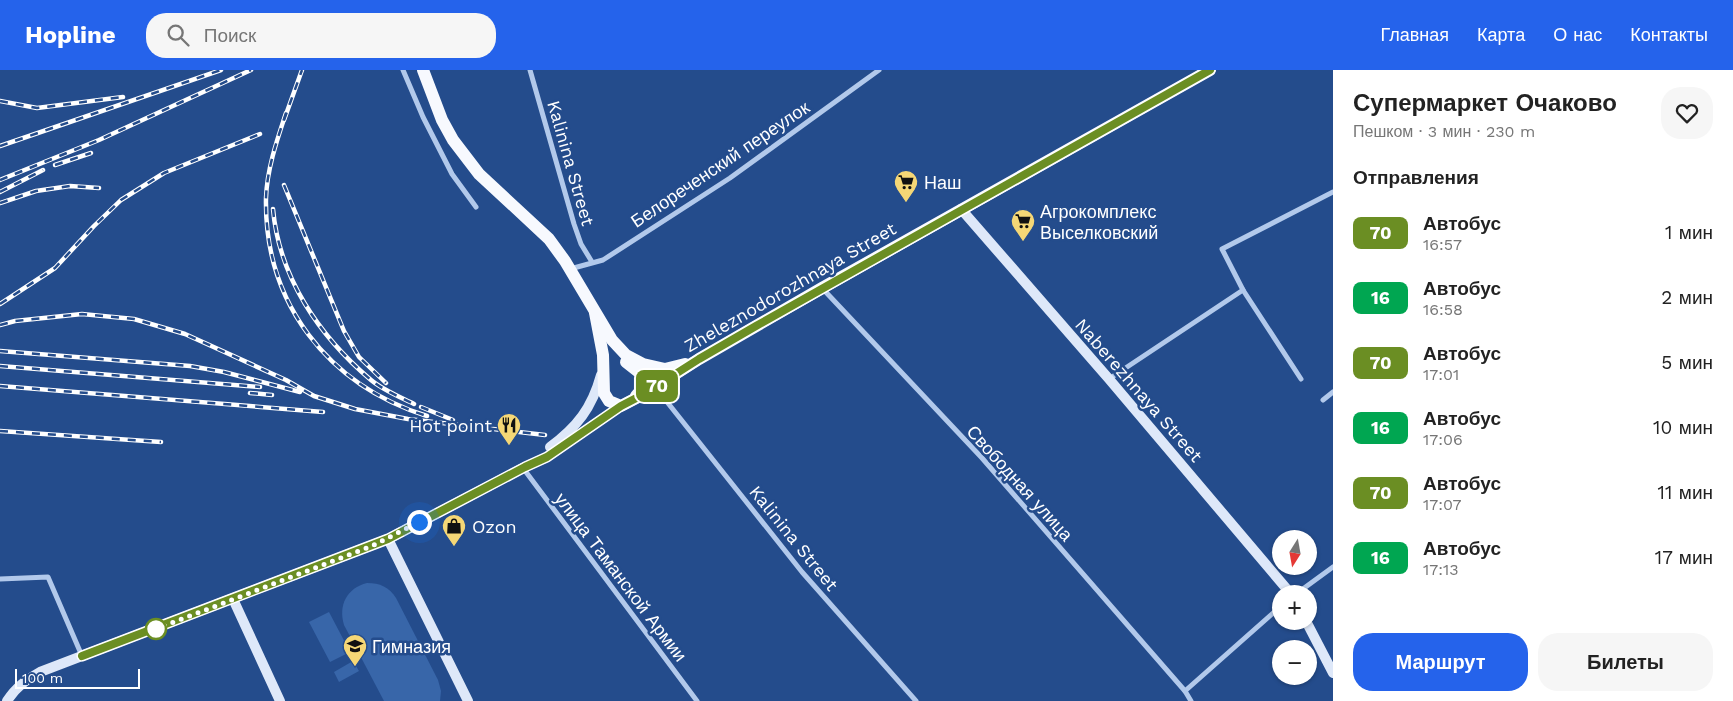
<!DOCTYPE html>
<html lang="ru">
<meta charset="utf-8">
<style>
:root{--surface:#fff;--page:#f6f6f6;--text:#222;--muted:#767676;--accent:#2563eb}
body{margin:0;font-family:"Work Sans",sans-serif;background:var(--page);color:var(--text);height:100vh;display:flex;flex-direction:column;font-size:19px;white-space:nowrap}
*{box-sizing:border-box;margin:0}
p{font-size:16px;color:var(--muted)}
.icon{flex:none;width:28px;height:28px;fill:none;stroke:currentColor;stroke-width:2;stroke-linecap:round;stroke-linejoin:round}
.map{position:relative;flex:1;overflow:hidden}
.side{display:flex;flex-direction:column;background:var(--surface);width:400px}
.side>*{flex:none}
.badge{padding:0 10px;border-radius:8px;font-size:18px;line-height:32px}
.needle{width:32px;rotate:191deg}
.controls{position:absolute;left:1272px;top:460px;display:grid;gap:10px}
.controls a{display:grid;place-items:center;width:45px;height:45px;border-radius:50%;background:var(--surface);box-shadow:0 1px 4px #0004;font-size:25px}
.scale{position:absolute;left:15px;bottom:12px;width:125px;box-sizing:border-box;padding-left:5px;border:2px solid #fff;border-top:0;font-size:14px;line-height:18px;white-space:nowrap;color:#fff;-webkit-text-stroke:4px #244c8c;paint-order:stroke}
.you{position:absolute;width:25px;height:25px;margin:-12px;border:4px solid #fff;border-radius:50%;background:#1a73e8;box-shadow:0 0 0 8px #1a73e833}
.map>.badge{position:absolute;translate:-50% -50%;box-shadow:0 0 0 2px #fff}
h2{padding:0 20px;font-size:19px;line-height:45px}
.round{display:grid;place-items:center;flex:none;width:52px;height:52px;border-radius:20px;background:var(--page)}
.summary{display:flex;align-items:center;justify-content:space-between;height:85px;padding:0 20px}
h1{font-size:24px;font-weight:600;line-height:38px}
.primary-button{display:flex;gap:10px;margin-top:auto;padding:10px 20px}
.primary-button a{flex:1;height:58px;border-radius:20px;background:var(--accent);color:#fff;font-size:20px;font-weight:600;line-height:58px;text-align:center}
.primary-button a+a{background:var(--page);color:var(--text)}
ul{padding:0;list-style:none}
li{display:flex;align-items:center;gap:15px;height:65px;padding:0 20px}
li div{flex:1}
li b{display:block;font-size:19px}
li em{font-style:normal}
li .badge{min-width:55px;font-weight:700;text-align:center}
header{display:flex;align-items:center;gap:30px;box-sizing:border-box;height:70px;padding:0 25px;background:var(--accent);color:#fff}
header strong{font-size:24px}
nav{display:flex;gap:28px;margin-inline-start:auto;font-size:18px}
.search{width:350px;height:45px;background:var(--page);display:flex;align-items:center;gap:12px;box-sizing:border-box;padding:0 18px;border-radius:20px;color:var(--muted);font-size:19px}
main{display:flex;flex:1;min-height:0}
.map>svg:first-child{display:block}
.green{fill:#3866a9}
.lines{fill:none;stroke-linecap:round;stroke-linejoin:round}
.street{stroke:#b2c9eb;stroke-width:5}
.secondary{stroke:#dee8f9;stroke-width:10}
.primary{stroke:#f7f9fe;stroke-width:12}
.rail-casing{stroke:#fff;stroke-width:4.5}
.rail{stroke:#244c8c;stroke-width:2.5;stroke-dasharray:8;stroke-linecap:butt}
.line-casing{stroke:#fff;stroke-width:11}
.line{stroke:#6b8e23;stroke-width:8}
.walk{stroke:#fff;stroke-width:5;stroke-dasharray:0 9}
.stop-dot{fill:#fff;stroke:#6b8e23;stroke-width:2.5}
.labels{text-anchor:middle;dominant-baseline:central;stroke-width:5;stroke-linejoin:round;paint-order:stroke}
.street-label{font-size:18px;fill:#fff;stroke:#244c8c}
.poi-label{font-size:18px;fill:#fff;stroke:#244c8c;text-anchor:start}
</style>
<header>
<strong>Hopline</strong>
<div class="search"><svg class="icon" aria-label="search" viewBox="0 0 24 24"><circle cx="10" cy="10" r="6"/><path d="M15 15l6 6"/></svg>Поиск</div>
<nav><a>Главная</a><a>Карта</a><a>О нас</a><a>Контакты</a></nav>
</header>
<main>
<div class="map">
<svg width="1333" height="631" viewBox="0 0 1333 631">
<rect width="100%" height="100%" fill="#244c8c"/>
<g class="green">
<path d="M367 513C380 513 389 517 396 528L438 610 441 621 440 631H384L344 555C338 535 347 518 367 513Z"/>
<polygon points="329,542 350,582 330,592 309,552"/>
<polygon points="353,591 359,601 339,612 334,602"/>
</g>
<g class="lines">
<g class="street">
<polyline points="403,0 423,47 452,104 476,137"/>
<polyline points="530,0 574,154 581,174 592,192"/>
<polyline points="570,199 603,190 730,108 879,0"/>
<polyline points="822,218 982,388 1185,621 1191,631"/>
<polyline points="1109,309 1243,220"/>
<polyline points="1301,309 1243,220 1222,179 1333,122"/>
<polyline points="656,318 802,502 916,631"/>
<polyline points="1323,330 1333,322"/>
<polyline points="523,398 697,631"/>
<polyline points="0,509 48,507 82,586"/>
<polyline points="1296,524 1333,497"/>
<polyline points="1185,621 1281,536"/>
</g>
<g class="secondary">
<polyline points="961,139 1109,309 1291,524"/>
<path d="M550 377C577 357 592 338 601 305"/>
<polyline points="388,469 468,631"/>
<polyline points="233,529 280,631"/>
<polyline points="1306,551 1333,603"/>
<path d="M7 631C16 617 26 610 40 602L388 469 525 397 547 387 621 336"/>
</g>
<g class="primary">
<polyline points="423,0 442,50 453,70 479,104 549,169 565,191 612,270 626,285 643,294 665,299 685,294"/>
<polyline points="595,243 603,285 604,323 609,331 621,336 644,324 699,289 822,218 1210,0"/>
<polyline points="626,292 640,303 644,309 643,318 636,326"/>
</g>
<g class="rail-casing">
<g id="rail">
<polyline points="0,31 37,38 123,27"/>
<path d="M286 43C277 70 267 99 266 128 264 233 328 315 427 346"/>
<polyline points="284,50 302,0"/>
<polyline points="0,76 221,0"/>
<polyline points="55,95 91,83"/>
<polyline points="0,110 99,70 251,0"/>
<polyline points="284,115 344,261 359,287 386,313"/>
<polyline points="0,122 43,100"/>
<polyline points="0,133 36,121 70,116 99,118"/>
<path d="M273 139C279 207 319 266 371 310 383 320 400 327 414 334"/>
<polyline points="0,234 55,198 94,156 121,130 164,103 260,64"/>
<polyline points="0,255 15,251 82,244 134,249 185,264 286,310 314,326 355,339 408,349 545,365"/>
<polyline points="0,281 190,296 224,302 300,322"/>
<polyline points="0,296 260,317"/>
<polyline points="0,316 323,342"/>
<polyline points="250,323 272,325"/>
<polyline points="421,337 453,350"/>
<polyline points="0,361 161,372"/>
</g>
</g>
<use href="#rail" class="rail"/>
</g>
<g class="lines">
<g class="line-casing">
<polyline id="line" points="82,586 388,469 525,397 547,387 621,336 644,324 699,289 756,256 1210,0"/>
</g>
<use href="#line" class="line"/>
<polyline class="walk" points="156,559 372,476 419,452"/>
</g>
<defs>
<g id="supermarket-pin" transform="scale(1.25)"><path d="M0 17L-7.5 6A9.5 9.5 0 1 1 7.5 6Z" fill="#f5d776" stroke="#244c8c"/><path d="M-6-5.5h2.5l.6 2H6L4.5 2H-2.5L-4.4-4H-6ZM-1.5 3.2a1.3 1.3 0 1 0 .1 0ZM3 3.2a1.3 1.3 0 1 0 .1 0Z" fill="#111"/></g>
<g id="restaurant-pin" transform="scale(1.25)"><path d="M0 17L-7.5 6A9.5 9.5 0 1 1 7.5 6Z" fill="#f5d776" stroke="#244c8c"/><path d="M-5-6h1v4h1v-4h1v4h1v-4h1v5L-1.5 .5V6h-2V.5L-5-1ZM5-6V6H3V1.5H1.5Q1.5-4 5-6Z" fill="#111"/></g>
<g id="shop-pin" transform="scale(1.25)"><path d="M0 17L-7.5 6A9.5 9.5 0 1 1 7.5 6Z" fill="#f5d776" stroke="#244c8c"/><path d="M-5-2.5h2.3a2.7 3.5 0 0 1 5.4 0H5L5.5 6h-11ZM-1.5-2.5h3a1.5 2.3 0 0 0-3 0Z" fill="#111"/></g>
<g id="school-pin" transform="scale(1.25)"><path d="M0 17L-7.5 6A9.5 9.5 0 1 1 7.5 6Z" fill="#f5d776" stroke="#244c8c"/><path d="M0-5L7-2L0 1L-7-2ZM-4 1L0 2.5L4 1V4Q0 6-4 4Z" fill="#111"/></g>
</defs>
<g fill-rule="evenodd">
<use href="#supermarket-pin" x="906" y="112"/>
<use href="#supermarket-pin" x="1023" y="151"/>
<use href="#restaurant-pin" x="509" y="355"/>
<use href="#shop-pin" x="454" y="456"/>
<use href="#school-pin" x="355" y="576"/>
</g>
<circle class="stop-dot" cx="156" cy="559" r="10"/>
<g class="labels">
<g class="street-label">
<text transform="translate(571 93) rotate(74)">Kalinina Street</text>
<text transform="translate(720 94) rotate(-34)">Белореченский переулок</text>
<text transform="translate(790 217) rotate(-30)">Zheleznodorozhnaya Street</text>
<text transform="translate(1139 320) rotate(49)">Naberezhnaya Street</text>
<text transform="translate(1020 413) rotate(48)">Свободная улица</text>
<text transform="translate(794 468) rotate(51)">Kalinina Street</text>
<text transform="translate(621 507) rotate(53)">улица Таманской Армии</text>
</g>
<g class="poi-label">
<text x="924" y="112">Наш</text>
<text x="1040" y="141">Агрокомплекс<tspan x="1040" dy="21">Выселковский</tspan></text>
<text x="492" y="355" text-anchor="end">Hot point</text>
<text x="472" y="456">Ozon</text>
<text x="372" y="576">Гимназия</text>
</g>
</g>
</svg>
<div class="controls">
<a><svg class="needle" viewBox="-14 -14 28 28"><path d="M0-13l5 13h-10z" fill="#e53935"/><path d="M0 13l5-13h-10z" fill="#767676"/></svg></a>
<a>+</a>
<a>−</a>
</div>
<div class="scale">100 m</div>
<div class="you" style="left:419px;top:452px"></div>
<b class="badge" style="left:657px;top:316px;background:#6b8e23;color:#fff">70</b>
</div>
<section class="side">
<div class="summary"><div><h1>Супермаркет Очаково</h1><p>Пешком · 3 мин · 230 m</p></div><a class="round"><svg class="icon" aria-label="heart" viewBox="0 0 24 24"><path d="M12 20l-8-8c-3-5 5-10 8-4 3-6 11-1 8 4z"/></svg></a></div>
<h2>Отправления</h2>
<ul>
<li><span class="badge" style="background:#6b8e23;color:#fff">70</span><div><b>Автобус</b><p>16:57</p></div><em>1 мин</em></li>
<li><span class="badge" style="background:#00a651;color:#fff">16</span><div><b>Автобус</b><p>16:58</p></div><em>2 мин</em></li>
<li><span class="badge" style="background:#6b8e23;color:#fff">70</span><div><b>Автобус</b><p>17:01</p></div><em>5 мин</em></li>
<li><span class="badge" style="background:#00a651;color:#fff">16</span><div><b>Автобус</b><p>17:06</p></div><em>10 мин</em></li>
<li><span class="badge" style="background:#6b8e23;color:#fff">70</span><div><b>Автобус</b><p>17:07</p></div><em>11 мин</em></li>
<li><span class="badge" style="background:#00a651;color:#fff">16</span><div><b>Автобус</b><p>17:13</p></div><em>17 мин</em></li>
</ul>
<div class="primary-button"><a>Маршрут</a><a>Билеты</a></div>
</section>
</main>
